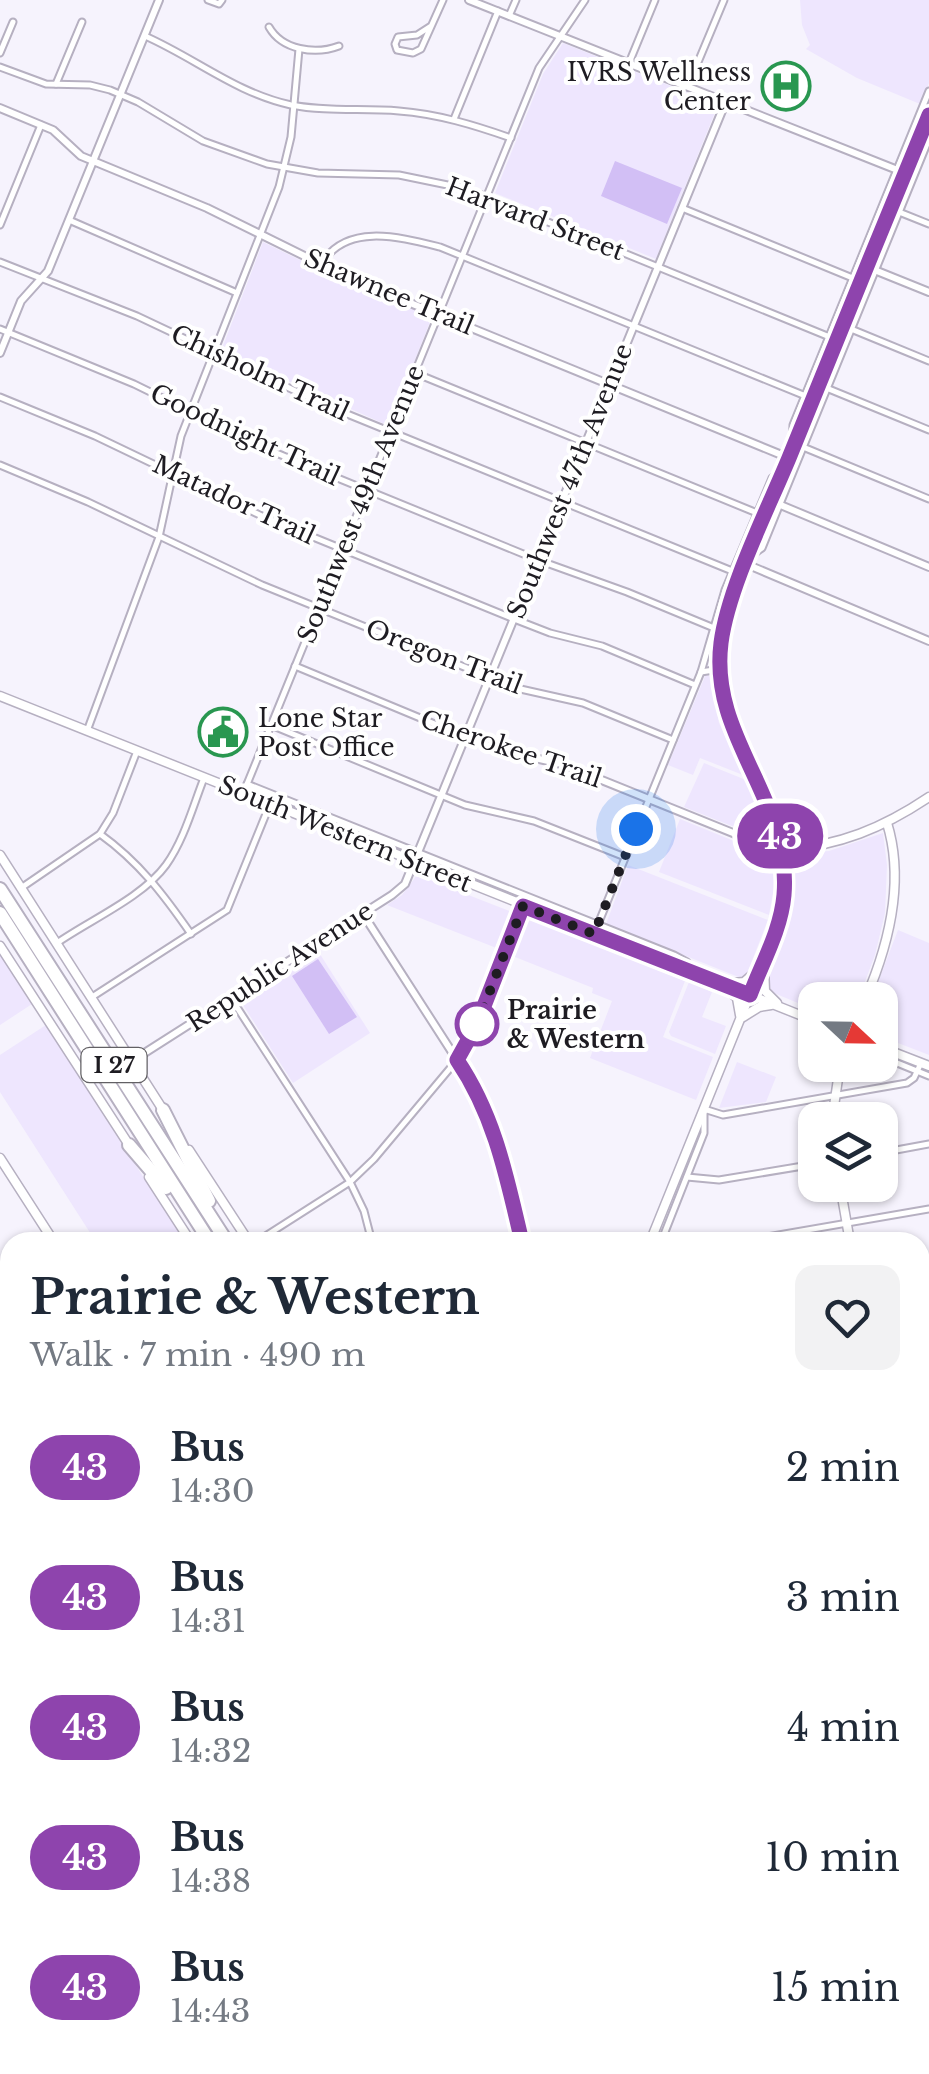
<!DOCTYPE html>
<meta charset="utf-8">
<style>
:root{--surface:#fff;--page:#f2f2f3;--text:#1f2937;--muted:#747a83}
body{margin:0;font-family:"Libre Baskerville",serif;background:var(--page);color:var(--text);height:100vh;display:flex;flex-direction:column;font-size:38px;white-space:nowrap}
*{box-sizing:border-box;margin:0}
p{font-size:32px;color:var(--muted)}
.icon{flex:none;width:55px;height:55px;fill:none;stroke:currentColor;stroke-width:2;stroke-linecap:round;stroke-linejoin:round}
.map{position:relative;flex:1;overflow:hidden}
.panel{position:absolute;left:0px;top:1232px;width:930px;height:842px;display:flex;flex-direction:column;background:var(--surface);border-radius:30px 30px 0 0;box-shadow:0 2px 8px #0004}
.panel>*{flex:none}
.badge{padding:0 20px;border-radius:32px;font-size:35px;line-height:65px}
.needle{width:65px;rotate:112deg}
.controls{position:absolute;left:798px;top:982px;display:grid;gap:20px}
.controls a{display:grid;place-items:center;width:100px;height:100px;border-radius:20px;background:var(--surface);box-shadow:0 2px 8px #0004;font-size:50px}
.you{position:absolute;width:50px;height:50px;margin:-25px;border:8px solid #fff;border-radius:50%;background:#1a73e8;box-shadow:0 0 0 15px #1a73e833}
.map>.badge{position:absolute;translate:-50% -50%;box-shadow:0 0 0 5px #fff}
.round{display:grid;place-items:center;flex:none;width:105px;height:105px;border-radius:20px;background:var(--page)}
.head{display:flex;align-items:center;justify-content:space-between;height:170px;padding:0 30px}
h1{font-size:48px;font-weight:700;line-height:75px}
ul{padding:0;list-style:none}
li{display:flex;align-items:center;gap:30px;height:130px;padding:0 30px}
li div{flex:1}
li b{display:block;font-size:38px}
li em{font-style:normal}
li .badge{min-width:110px;font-weight:700;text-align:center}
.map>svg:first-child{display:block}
.built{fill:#eee6fe}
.green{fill:#d2bff5}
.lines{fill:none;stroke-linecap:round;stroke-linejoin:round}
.minor-casing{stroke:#b6b0c1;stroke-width:9}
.tertiary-casing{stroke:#b6b0c1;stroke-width:10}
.secondary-casing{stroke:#b6b0c1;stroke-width:11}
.motorway-casing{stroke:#b6b0c1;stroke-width:16}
.minor{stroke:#fff;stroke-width:5}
.tertiary{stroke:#fff;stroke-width:6}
.secondary{stroke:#fff;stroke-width:8}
.motorway{stroke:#fff;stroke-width:12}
.line-casing{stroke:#fff;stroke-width:22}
.line{stroke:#8e44ad;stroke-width:15}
.walk{stroke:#1e1c22;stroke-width:10;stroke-dasharray:0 18}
.stop-dot{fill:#fff;stroke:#8e44ad;stroke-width:5}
.labels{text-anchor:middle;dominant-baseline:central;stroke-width:8;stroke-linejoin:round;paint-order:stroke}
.shield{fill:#fff;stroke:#626064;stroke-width:2.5}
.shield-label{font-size:22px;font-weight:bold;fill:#1e1c22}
.poi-label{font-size:25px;fill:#1e1c22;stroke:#fff;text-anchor:end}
.street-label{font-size:25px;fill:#1e1c22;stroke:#fff}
.stop-label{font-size:25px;font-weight:bold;fill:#1e1c22;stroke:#fff;text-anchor:start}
</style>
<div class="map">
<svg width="929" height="2074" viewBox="0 0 929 2074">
<rect width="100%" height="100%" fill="#f6f3fd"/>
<g class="built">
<polygon points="800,0 929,0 929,83 920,104 857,78 806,49 810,45 802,25"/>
<polygon points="563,43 718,105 656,259 495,193 543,74"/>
<polygon points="263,242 333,276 432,317 389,426 221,351"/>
<polygon points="706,674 710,676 719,723 743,775 700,758 693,775 668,765"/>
<polygon points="704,763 746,780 762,813 770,841 684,807"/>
<polygon points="680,819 773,857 774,887 769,915 659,872"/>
<polygon points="883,833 887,865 885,913 875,955 858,1000 815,1000 815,1010 769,991 768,976 792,910 795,854 829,851"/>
<polygon points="628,865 768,920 746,976 741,978 606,924"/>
<polygon points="417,875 512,912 499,949 387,905 402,895"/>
<polygon points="526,917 685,981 663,1037 713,1057 696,1100 590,1058 612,1001 592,993 593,988 510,955"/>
<polygon points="898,930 929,943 929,1055 880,1036 880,1000 872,998"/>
<polygon points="318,951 370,1033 293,1083 241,1002"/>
<polygon points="0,953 32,1004 0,1025"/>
<polygon points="689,982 712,992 702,1017 726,1026 715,1054 671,1036 669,1032"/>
<polygon points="46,1025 185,1242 96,1242 0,1092 0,1055"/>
<polygon points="737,1062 776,1077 766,1102 719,1108"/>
</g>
<g class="green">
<polygon points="615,161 682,188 667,224 601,196"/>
<polygon points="318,959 357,1017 329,1034 292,976"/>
</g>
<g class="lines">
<g class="minor-casing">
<g id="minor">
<polyline points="208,0 219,4 222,0"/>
<polyline points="509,16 516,0"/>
<polyline points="431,26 417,35 398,37 395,44 397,50 413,53 421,49 443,0"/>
<path d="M269 27C282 50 315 55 339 46"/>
<path d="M145 36C195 58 236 93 291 105 327 112 362 108 399 111 438 114 474 125 511 138"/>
<polyline points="0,53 13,22"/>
<polyline points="629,63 655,0"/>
<polyline points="0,67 46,84 90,85 110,90 138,102 203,141 267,164 318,173 399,175 467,189 837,340"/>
<polyline points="56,84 82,22"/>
<polyline points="688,86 724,0"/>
<polyline points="454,119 498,11"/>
<polyline points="682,208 855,279"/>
<polyline points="899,212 929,224"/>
<polyline points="69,220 237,293"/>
<polyline points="0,225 41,125"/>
<polyline points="0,262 137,316 325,405 742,575"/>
<path d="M321 265C345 222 400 237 440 247L813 399"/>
<polyline points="0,329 134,384 264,448 538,560 627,592 714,628"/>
<polyline points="851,329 929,361"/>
<polyline points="415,373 757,513"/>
<polyline points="819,385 929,430"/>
<polyline points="0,397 95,436 264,517 514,619 550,633 602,646 695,685"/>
<polyline points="792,445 793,425 929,91"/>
<polyline points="803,447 929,499"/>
<polyline points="0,465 88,502 262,585 516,688 583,703 673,740"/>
<polyline points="751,556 762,548 929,139"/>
<polyline points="295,666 466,737"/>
<polyline points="701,672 720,669"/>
<polyline points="271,725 465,805 534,821 625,857"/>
<polyline points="87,731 159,537 181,436 279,187 291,137 299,49"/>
<polyline points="247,784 674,955 687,962 690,969"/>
<polyline points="243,794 539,68 585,0"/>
<path d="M100 834C139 862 164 895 191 934"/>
<polyline points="21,888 100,834 113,813 137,751"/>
<polyline points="594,934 701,672 725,590 772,478 784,468"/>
<path d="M57 943C90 920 143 897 166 865 184 840 193 806 204 778"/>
<polyline points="92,997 227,910 270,804"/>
<polyline points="231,998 350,1182 364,1211 372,1242"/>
<polyline points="880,1056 929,1076"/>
<polyline points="880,1153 929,1144"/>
<polyline points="687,1177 719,1180 815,1164"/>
<polyline points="256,1242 350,1182 374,1159 457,1060 477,1024 523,906"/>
<polyline points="661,1242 704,1133 704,1109 723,1115 907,1083 914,1078 921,1063"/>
<polyline points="737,1242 929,1209"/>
<polyline points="0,1273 10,1288"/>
<polyline points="920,1276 929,1275"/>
<polyline points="0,1386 10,1401"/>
<polyline points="920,1404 929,1403"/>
<polyline points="0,1483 10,1499"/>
<polyline points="920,1531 929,1530"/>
<polyline points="0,1613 10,1606"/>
<polyline points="920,1724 929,1724"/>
<polyline points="0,1727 10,1731"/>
<polyline points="920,1792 929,1791"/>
<polyline points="0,1800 10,1804"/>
<polyline points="0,1825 10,1829"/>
<polyline points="0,1892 10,1901"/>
<polyline points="0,1965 10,1953"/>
<polyline points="0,1973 10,1981"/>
<polyline points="165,2065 191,2074"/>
<polyline points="292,2068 300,2074"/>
<polyline points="470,2074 473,2065"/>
<polyline points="892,2074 893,2065"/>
</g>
</g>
<g class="tertiary-casing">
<g id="tertiary">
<polyline points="469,0 905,173"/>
<polyline points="0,108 53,130 81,156 207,208 349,278 789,458"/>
<polyline points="867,267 929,292"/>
<polyline points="0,353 21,301 48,271 159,0"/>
<polyline points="771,501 929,567"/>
<polyline points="746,564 929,641"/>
<polyline points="466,737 502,751 562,764 770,848 783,850"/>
<polyline points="363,914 477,1091 494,1129 522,1242"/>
<polyline points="132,1061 392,895 405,884 726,101"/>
<polyline points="920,1341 929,1340"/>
<polyline points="0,1443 10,1437"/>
<polyline points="920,1468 929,1466"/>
<polyline points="0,1616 10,1631"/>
<polyline points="920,1659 929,1658"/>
<polyline points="920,1886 929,1899"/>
<polyline points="920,1969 929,1951"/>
<polyline points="0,2051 10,2059"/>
<polyline points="18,2065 32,2074"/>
<polyline points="132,2074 135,2065"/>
<polyline points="317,2074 320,2065"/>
<polyline points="762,2074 776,2065"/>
</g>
</g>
<g class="secondary-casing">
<g id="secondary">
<polyline points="0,696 815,1021"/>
<path d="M783 850C839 846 883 828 929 797"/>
<polyline points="0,855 165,1113"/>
<polyline points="0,946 131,1148"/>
<polyline points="764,967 765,991 777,1003"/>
<polyline points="722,984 744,982 758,970"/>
<polyline points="727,989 737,998 740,1015"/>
<path d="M865 1000C888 947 905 881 887 823"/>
<polyline points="743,1017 759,1007 771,1005"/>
<polyline points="880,1047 929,1066"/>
<polyline points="832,1120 840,1065"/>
<polyline points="189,1150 249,1242"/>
<polyline points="0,1158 54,1242"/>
<polyline points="149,1177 191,1242"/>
<polyline points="840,1185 850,1242"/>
<polyline points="650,1242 768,950 784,893 780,834 725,705 719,665 723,628 771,501 929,115"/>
<polyline points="920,1589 929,1602"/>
<polyline points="0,1704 10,1697"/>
<polyline points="0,1812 10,1816"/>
<polyline points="597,2065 620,2074"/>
<polyline points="711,2065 715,2074"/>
<polyline points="758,2065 763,2074"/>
<polyline points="304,2074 314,2065"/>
</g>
</g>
<g class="motorway-casing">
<g id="motorway">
<polyline points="0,889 227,1242"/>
<polyline points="0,913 210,1242"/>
<polyline points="163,1110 209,1201"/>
<polyline points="129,1145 166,1188"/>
<polyline points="731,2065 736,2074"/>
<polyline points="744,2065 748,2074"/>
</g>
</g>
<use href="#minor" class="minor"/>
<use href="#tertiary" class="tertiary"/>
<use href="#secondary" class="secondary"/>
<use href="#motorway" class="motorway"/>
</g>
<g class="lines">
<g class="line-casing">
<path id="line" d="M522 1242C507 1178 495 1116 457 1060L477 1024 523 906 750 995C762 963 781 930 784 895 792 798 709 739 721 643 728 588 767 511 789 458 835 344 882 229 929 115"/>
</g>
<use href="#line" class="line"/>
<polyline class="walk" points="477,1024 523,906 594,934 636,829"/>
</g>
<defs>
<g id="hospital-ring" transform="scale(2.5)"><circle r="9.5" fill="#fff" stroke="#299750" stroke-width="1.5"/><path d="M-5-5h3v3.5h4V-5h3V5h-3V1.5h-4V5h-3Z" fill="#299750"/></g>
<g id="civic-ring" transform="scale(2.5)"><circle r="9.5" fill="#fff" stroke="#299750" stroke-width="1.5"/><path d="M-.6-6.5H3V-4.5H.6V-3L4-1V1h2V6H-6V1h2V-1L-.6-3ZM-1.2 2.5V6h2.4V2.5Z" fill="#299750"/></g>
</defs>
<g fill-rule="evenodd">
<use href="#hospital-ring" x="786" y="86"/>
<use href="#civic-ring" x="223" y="732"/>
</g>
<circle class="stop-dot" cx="477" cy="1024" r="20"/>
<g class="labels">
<rect class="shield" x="81.5" y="1048" width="65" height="34" rx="8"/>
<g class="shield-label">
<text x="114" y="1065">I 27</text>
</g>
<g class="poi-label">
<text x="751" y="72">IVRS Wellness<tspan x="751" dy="29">Center</tspan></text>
<text x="258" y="718" text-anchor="start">Lone Star<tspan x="258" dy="29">Post Office</tspan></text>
</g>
<g class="street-label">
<text transform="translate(535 219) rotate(21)">Harvard Street</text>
<text transform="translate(389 292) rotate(23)">Shawnee Trail</text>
<text transform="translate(260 373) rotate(25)">Chisholm Trail</text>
<text transform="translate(245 435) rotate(25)">Goodnight Trail</text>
<text transform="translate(570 481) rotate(-68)">Southwest 47th Avenue</text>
<text transform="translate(234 500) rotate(25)">Matador Trail</text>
<text transform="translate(361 504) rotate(-68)">Southwest 49th Avenue</text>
<text transform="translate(444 657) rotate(21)">Oregon Trail</text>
<text transform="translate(511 749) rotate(19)">Cherokee Trail</text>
<text transform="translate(345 834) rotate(22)">South Western Street</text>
<text transform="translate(280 967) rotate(-33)">Republic Avenue</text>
</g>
<g class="stop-label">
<text x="507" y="1010">Prairie<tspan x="507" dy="29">&amp; Western</tspan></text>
</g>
</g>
</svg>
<div class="controls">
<a><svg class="needle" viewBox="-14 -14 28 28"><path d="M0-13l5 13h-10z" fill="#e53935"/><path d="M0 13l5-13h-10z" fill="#747a83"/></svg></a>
<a><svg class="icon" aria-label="layers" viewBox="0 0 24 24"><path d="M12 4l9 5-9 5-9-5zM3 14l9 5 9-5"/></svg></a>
</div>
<div class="you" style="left:636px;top:829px"></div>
<b class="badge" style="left:780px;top:836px;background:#8e44ad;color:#fff">43</b>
<section class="panel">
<div class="head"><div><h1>Prairie &amp; Western</h1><p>Walk · 7 min · 490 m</p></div><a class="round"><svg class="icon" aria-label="heart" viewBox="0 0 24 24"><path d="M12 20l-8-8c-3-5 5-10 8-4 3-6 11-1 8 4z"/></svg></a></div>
<ul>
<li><span class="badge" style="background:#8e44ad;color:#fff">43</span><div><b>Bus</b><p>14:30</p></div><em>2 min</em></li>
<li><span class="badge" style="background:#8e44ad;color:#fff">43</span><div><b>Bus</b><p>14:31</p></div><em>3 min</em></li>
<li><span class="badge" style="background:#8e44ad;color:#fff">43</span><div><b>Bus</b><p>14:32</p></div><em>4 min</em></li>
<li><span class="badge" style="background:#8e44ad;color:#fff">43</span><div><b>Bus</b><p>14:38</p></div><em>10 min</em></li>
<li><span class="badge" style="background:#8e44ad;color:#fff">43</span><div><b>Bus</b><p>14:43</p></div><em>15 min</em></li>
</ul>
</section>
</div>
